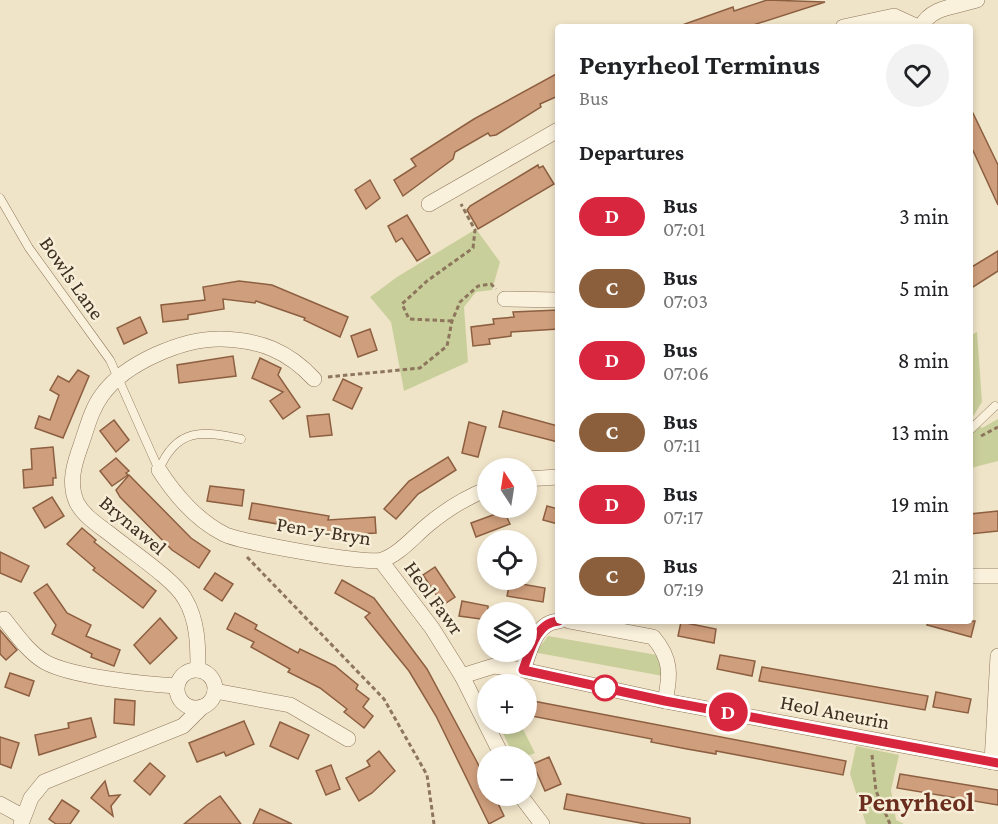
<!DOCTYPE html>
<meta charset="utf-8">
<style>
:root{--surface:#fff;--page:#f2f2f2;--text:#202124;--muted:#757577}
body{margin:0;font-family:"Crimson Pro",serif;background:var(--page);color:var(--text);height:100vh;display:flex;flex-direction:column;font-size:22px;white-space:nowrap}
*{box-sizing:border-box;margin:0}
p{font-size:20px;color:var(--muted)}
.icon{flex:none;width:33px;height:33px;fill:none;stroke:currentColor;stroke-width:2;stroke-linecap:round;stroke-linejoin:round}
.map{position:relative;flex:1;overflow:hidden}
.sheet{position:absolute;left:555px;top:24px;width:418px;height:600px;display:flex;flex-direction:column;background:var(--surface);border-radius:6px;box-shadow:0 3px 9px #0003}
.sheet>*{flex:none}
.badge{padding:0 12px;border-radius:20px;font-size:21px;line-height:39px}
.needle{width:39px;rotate:348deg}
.tools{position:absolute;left:477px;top:458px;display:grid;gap:12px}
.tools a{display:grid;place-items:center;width:60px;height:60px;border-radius:50%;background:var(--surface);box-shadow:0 3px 9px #0003;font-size:30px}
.map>.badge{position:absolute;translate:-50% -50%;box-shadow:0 0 0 3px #fff}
h2{padding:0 24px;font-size:22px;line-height:54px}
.round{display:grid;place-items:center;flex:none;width:63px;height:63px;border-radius:32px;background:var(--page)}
.summary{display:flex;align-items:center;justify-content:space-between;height:102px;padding:0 24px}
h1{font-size:28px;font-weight:700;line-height:45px}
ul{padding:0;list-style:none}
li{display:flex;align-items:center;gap:18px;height:72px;padding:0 24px}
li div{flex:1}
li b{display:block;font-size:22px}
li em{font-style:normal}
li .badge{min-width:66px;font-weight:700;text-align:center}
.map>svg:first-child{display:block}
.green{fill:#c9cf9b}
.building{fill:#cf9f7d;stroke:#8d5f41;stroke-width:1.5}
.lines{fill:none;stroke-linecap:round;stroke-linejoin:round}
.service-casing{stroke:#8d765c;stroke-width:9}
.minor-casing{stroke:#8d765c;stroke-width:16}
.path{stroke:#8d765c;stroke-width:3;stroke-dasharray:4.5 3;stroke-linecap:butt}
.service{stroke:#faf1dc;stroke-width:8}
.minor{stroke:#faf1dc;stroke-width:15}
.line-casing{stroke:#fff;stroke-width:14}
.line{stroke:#d7263d;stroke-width:9}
.stop-dot{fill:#fff;stroke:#d7263d;stroke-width:3}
.labels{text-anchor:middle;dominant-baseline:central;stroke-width:5;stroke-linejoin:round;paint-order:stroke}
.street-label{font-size:21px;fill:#3d2e20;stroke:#f7eed8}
.district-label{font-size:27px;font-weight:bold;fill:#6b2e1e;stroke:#f7eed8}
</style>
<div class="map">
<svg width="998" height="824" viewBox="0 0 998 824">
<rect width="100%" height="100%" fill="#f0e4c8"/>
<g class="green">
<polygon points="476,229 500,262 492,290 476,292 464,307 468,362 404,391 391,322 370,297 397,277"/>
<polygon points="977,332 982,402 972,418 982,428 998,419 998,461 971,468 970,336"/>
<polygon points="548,636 657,655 663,676 538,653 536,652"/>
<polygon points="498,723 520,723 535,753 527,756 514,756"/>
<polygon points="856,746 899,755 891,790 896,820 904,824 866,824 850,774"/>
</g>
<g class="building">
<polygon points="767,0 825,2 747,27 682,27 682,25 733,7 734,11"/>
<polygon points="558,73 558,96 540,104 541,107 496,135 490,136 488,133 455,152 453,159 403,196 394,180 416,166 411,159 474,119"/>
<polygon points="970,107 998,165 998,205 970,144"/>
<polygon points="538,165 539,168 543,166 554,184 478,229 467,210 470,206"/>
<polygon points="370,180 380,198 366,209 355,190"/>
<polygon points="407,215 430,253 417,261 402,238 396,242 388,226"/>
<polygon points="998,251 998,271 970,289 970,268"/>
<polygon points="239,281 272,285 348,317 340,337 304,320 305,318 256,301 255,303 223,299 224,309 188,315 188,319 163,322 161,305 205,300 203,287"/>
<polygon points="558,310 558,329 511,332 511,336 489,339 490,344 473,346 471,327 494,324 493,319 514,317 513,312"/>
<polygon points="140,317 147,333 124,344 117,328"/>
<polygon points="370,329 377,350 358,357 351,336"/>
<polygon points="233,356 236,376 179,383 177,365"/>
<polygon points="260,358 281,368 278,375 300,407 283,419 270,401 283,392 252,378"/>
<polygon points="78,370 89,376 63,438 35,428 39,416 50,420 59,395 50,390 58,376 69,382"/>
<polygon points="343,379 362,388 352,409 333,400"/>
<polygon points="503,411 558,426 558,442 499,427"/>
<polygon points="329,414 332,435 310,437 307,416"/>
<polygon points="114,420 129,440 116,452 100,431"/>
<polygon points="469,422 486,427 478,457 462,453"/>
<polygon points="53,447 56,478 53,478 53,485 24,488 23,470 32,469 31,449"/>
<polygon points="448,457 456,470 418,494 396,519 384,509 409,481"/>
<polygon points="116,458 129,471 126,473 128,475 112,486 100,471"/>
<polygon points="129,475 191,538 210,551 199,568 172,550 120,497 116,490"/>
<polygon points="210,486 244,490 242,506 207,501"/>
<polygon points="52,497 64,516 45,528 33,508"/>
<polygon points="252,503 329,516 328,520 375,517 376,533 341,535 249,519"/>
<polygon points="547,506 558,509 558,524 543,520"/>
<polygon points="504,511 510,524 476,537 471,523"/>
<polygon points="998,511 998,531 970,534 970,514"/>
<polygon points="82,528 96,540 94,542 156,591 143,608 93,570 95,568 67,544"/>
<polygon points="0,552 29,566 21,582 0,573"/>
<polygon points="435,567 455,597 443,605 423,575"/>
<polygon points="215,573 233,584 222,601 204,589"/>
<polygon points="342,580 374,598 427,669 477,762 488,785 488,795 494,795 504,816 489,824 436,716 409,671 365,617 370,613 335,593"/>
<polygon points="510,582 545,588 543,602 507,596"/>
<polygon points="47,584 67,613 91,625 86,636 120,650 114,666 91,657 92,654 52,634 56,625 34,593"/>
<polygon points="462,601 488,606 488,620 459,616"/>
<polygon points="235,613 257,625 255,629 298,653 300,649 335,666 358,685 356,689 369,699 363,707 373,716 364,728 344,712 347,709 320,688 288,672 290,669 251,647 254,642 227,629"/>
<polygon points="160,618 177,638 150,664 134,645"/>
<polygon points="928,621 975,621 971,637 927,625"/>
<polygon points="681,622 716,629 714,643 678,636"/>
<polygon points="0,630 17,650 6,660 0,654"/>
<polygon points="720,655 755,661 752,676 717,669"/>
<polygon points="762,667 928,696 925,710 759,681"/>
<polygon points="10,673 34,681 29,696 5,687"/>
<polygon points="936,692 971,699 968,713 933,707"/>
<polygon points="115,699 135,701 134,725 114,723"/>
<polygon points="528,700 846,761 843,775 716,751 716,754 687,749 651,742 652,739 526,715"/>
<polygon points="91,718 96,737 39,755 35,735 69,728 68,723"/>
<polygon points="244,721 254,744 226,756 224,752 197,762 189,743"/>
<polygon points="280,722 309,735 298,759 270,746"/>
<polygon points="0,737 19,743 11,768 0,764"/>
<polygon points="379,751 395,771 372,793 359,801 346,778 370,766 367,761"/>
<polygon points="549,757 561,784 545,791 533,764"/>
<polygon points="150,763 165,776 150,795 134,781"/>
<polygon points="331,765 340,789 326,795 316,771"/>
<polygon points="900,774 998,790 998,805 897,788"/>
<polygon points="105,781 109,796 120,795 111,806 113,816 91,798"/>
<polygon points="567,794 690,818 690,824 646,824 564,809"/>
<polygon points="220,796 241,824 184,824 207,805"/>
<polygon points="62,800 79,811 70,824 56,824 49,819"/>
<polygon points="260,809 292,824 253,824"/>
</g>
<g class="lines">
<g class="service-casing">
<g id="service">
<polyline points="0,198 29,248 110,360 159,470"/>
<polyline points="970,430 995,406"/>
<path d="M159 470C176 428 203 430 241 439"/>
</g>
</g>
<g class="minor-casing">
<g id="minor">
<polyline points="843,27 894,16 918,27"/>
<path d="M921 27C931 6 956 7 977 0"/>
<polyline points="429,204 558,130"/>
<polyline points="505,299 558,300"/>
<path d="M159 470C175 495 198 521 224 534 239 542 367 565 382 560 400 554 414 536 429 524 446 510 466 497 488 489"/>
<polyline points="526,479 558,477"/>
<polyline points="381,561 432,628 462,676 502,756"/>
<polyline points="970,576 998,576"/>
<path d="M4 619C16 634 28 652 45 662 72 677 145 684 177 686"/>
<path d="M569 621 653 637C671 658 671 674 665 701"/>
<circle cx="196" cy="689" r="19"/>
<path d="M198 670C198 646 198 621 185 599 175 580 128 549 110 534 98 525 84 516 77 503 68 484 74 464 81 445 87 428 91 410 102 395 125 363 183 338 222 339 260 340 288 351 314 379"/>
<path d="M523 670C530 651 535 622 559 621"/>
<polyline points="462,676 494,666 523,670 665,701 998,763"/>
<polyline points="215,691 290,705 348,739"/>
<polyline points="992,762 998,656"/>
<polyline points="520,795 542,824"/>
<polyline points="0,804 22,816"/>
<polyline points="21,824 31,798 44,782 183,726 202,707"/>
</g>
</g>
<g class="path">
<polyline points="452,321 409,319 402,304 427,281 473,248 475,230 461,204"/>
<polyline points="328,377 420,368 447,346 452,321 460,302 478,286 491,284 496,289"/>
<polyline points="981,436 998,427"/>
<polyline points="247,557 384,699 427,775 434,824"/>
<polyline points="872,755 876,791 890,824"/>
</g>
<use href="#service" class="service"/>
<use href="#minor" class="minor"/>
</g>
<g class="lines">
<g class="line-casing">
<path id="line" d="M559 621C536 622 530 651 523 670L665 701 998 763"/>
</g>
<use href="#line" class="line"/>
</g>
<circle class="stop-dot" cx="605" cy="688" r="12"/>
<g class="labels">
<g class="street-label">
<text transform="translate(72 278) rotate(55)">Bowls Lane</text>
<text transform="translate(133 525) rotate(40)">Brynawel</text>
<text transform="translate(324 531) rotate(9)">Pen-y-Bryn</text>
<text transform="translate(434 598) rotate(54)">Heol Fawr</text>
<text transform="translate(835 712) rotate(11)">Heol Aneurin</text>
</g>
<g class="district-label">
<text x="916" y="802">Penyrheol</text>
</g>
</g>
</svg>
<div class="tools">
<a><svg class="needle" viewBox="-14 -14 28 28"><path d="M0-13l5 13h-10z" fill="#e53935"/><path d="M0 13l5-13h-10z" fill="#757577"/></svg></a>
<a><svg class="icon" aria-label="locate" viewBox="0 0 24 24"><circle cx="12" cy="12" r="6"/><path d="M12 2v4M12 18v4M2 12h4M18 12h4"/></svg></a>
<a><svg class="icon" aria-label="layers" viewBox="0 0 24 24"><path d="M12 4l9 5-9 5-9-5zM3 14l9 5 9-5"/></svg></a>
<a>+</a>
<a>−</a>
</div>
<b class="badge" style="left:728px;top:712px;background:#d7263d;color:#fff">D</b>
<section class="sheet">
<div class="summary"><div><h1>Penyrheol Terminus</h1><p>Bus</p></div><a class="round"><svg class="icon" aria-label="heart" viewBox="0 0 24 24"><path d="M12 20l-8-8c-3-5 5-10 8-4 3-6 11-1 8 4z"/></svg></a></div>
<h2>Departures</h2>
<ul>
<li><span class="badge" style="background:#d7263d;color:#fff">D</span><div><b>Bus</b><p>07:01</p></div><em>3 min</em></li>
<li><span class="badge" style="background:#8b5e3c;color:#fff">C</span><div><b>Bus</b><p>07:03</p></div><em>5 min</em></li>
<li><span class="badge" style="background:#d7263d;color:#fff">D</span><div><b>Bus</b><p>07:06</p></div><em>8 min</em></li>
<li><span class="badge" style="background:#8b5e3c;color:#fff">C</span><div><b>Bus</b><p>07:11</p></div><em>13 min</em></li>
<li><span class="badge" style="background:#d7263d;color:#fff">D</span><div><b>Bus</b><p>07:17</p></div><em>19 min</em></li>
<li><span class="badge" style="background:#8b5e3c;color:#fff">C</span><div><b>Bus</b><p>07:19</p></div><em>21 min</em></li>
</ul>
</section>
</div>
